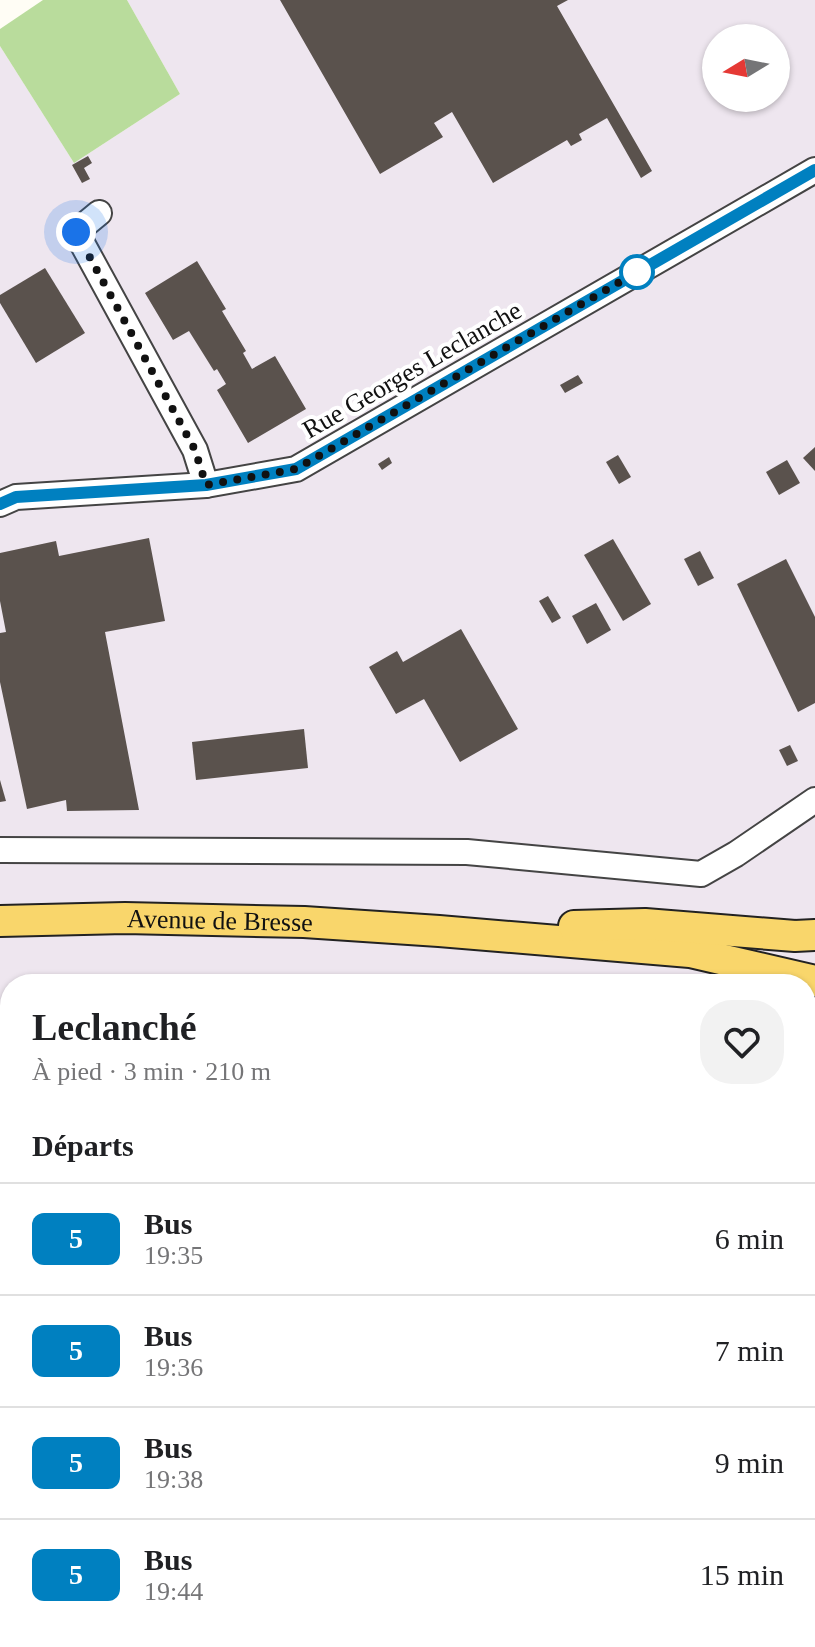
<!DOCTYPE html>
<html lang="fr">
<meta charset="utf-8">
<style>
:root{--surface:#fff;--page:#f2f2f2;--text:#202124;--muted:#757577;--line:#e0e0e0}
body{margin:0;font-family:Georgia,serif;background:var(--page);color:var(--text);height:100vh;display:flex;flex-direction:column;font-size:30px;white-space:nowrap}
*{box-sizing:border-box;margin:0}
p{font-size:26px;color:var(--muted)}
.icon{flex:none;width:44px;height:44px;fill:none;stroke:currentColor;stroke-width:2;stroke-linecap:round;stroke-linejoin:round}
.map{position:relative;flex:1;overflow:hidden}
.side{position:absolute;left:0px;top:974px;width:816px;height:674px;display:flex;flex-direction:column;background:var(--surface);border-radius:32px 32px 0 0;box-shadow:0 2px 6px #0004}
.side>*{flex:none}
.badge{padding:0 16px;border-radius:12px;font-size:28px;line-height:52px}
.needle{width:52px;rotate:260deg}
.buttons{position:absolute;left:702px;top:24px;display:grid;gap:16px}
.buttons a{display:grid;place-items:center;width:88px;height:88px;border-radius:50%;background:var(--surface);box-shadow:0 2px 6px #0004;font-size:40px}
.you{position:absolute;width:40px;height:40px;margin:-20px;border:6px solid #fff;border-radius:50%;background:#1a73e8;box-shadow:0 0 0 12px #1a73e833}
.map>.badge{position:absolute;translate:-50% -50%;box-shadow:0 0 0 4px #fff}
h2{padding:0 32px;font-size:30px;line-height:72px}
.round{display:grid;place-items:center;flex:none;width:84px;height:84px;border-radius:32px;background:var(--page)}
.headline{display:flex;align-items:center;justify-content:space-between;height:136px;padding:0 32px}
h1{font-size:38px;font-weight:600;line-height:60px}
ul{padding:0;list-style:none}
li{display:flex;align-items:center;gap:24px;height:112px;padding:0 32px;border-top:2px solid var(--line)}
li div{flex:1}
li b{display:block;font-size:30px}
li em{font-style:normal}
li .badge{min-width:88px;font-weight:700;text-align:center}
.map>svg:first-child{display:block}
.industrial{fill:#eee6ef;fill-rule:evenodd}
.forest{fill:#b9dc9c}
.building{fill:#5a524d}
.lines{fill:none;stroke-linecap:round;stroke-linejoin:round}
.minor-casing{stroke:#444;stroke-width:28}
.major-casing{stroke:#222;stroke-width:34}
.minor{stroke:#fff;stroke-width:24}
.major{stroke:#f9d66b;stroke-width:30}
.line-casing{stroke:#fff;stroke-width:18}
.line{stroke:#0080c0;stroke-width:12}
.walk{stroke:#111;stroke-width:8;stroke-dasharray:0 14.4}
.stop-dot{fill:#fff;stroke:#0080c0;stroke-width:4}
.labels{text-anchor:middle;dominant-baseline:central;stroke-width:8;stroke-linejoin:round;paint-order:stroke}
.street-label{font-size:26px;fill:#111;stroke:#fff}
</style>
<div class="map">
<svg width="815" height="1647" viewBox="0 0 815 1647">
<rect width="100%" height="100%" fill="#fffdf5"/>
<path class="industrial" d="M127 0H815V1572L806 1582V984H10V1638H756L748 1647H0V46L74 163 180 94ZM716 38H776V98H716Z"/>
<polygon class="forest" points="43,0 127,0 180,94 74,163 0,46 0,29"/>
<g class="building">
<polygon points="280,0 568,0 557,6 652,171 641,178 607,118 579,134 582,140 571,146 567,140 493,183 452,112 434,123 443,137 380,174"/>
<polygon points="88,156 92,163 84,168 90,179 82,183 72,165"/>
<polygon points="197,261 226,309 222,311 246,351 243,353 252,369 275,356 306,409 248,443 217,390 226,384 217,369 214,371 189,331 173,340 145,293"/>
<polygon points="45,268 85,333 36,363 0,303 0,295"/>
<polygon points="578,375 583,383 565,393 560,385"/>
<polygon points="815,447 815,471 803,458"/>
<polygon points="618,455 631,477 619,484 606,462"/>
<polygon points="389,457 392,463 382,470 378,464"/>
<polygon points="787,460 800,483 779,495 766,472"/>
<polygon points="149,538 165,621 105,632 139,810 67,811 66,800 27,809 0,682 0,633 6,632 0,601 0,553 56,541 59,556"/>
<polygon points="613,539 651,604 623,621 584,555"/>
<polygon points="700,551 714,578 698,586 684,559"/>
<polygon points="786,559 815,617 815,703 798,712 737,584"/>
<polygon points="548,596 561,618 552,623 539,601"/>
<polygon points="596,603 611,630 587,644 572,616"/>
<polygon points="461,629 518,729 460,762 424,699 396,714 369,667 397,651 403,662"/>
<polygon points="304,729 308,768 196,780 192,742"/>
<polygon points="790,745 798,761 787,766 779,750"/>
<polygon points="0,780 6,801 0,802"/>
<polygon points="10,1035 10,1129 0,1130 0,1036"/>
<polygon points="806,1061 815,1070 815,1109 806,1119"/>
<polygon points="811,1147 815,1150 815,1306 806,1298 806,1152"/>
</g>
<g class="lines">
<g class="minor-casing">
<g id="minor">
<polyline points="99,213 76,232 195,450 206,485"/>
<polyline points="0,504 16,497 206,485 296,469 815,170"/>
<polyline points="0,850 467,852 701,874 736,854 815,800"/>
<polyline points="0,1181 10,1177"/>
<polyline points="0,1454 10,1454"/>
<polyline points="806,1476 815,1472"/>
<polyline points="806,1539 815,1529"/>
<polyline points="588,1647 715,1643"/>
</g>
</g>
<g class="major-casing">
<g id="major">
<path id="s1" d="M0 921 125 918 304 922 439 931 690 952 815 981"/>
<polyline points="574,926 645,924 795,936 815,935"/>
</g>
</g>
<use href="#minor" class="minor"/>
<use href="#major" class="major"/>
</g>
<g class="lines">
<g class="line-casing">
<polyline id="line" points="0,504 16,497 206,485 296,469 815,170"/>
</g>
<use href="#line" class="line"/>
<polyline class="walk" points="76,232 195,450 206,485 296,469 637,272"/>
</g>
<circle class="stop-dot" cx="637" cy="272" r="16"/>
<g class="labels">
<g class="street-label">
<text transform="translate(412 370) rotate(-30)">Rue Georges Leclanche</text>
<text stroke="none"><textPath href="#s1" startOffset="220">Avenue de Bresse</textPath></text>
</g>
</g>
</svg>
<div class="buttons">
<a><svg class="needle" viewBox="-14 -14 28 28"><path d="M0-13l5 13h-10z" fill="#e53935"/><path d="M0 13l5-13h-10z" fill="#757577"/></svg></a>
</div>
<div class="you" style="left:76px;top:232px"></div>
<section class="side">
<div class="headline"><div><h1>Leclanché</h1><p>À pied · 3 min · 210 m</p></div><a class="round"><svg class="icon" aria-label="heart" viewBox="0 0 24 24"><path d="M12 20l-8-8c-3-5 5-10 8-4 3-6 11-1 8 4z"/></svg></a></div>
<h2>Départs</h2>
<ul>
<li><span class="badge" style="background:#0080c0;color:#fff">5</span><div><b>Bus</b><p>19:35</p></div><em>6 min</em></li>
<li><span class="badge" style="background:#0080c0;color:#fff">5</span><div><b>Bus</b><p>19:36</p></div><em>7 min</em></li>
<li><span class="badge" style="background:#0080c0;color:#fff">5</span><div><b>Bus</b><p>19:38</p></div><em>9 min</em></li>
<li><span class="badge" style="background:#0080c0;color:#fff">5</span><div><b>Bus</b><p>19:44</p></div><em>15 min</em></li>
</ul>
</section>
</div>
